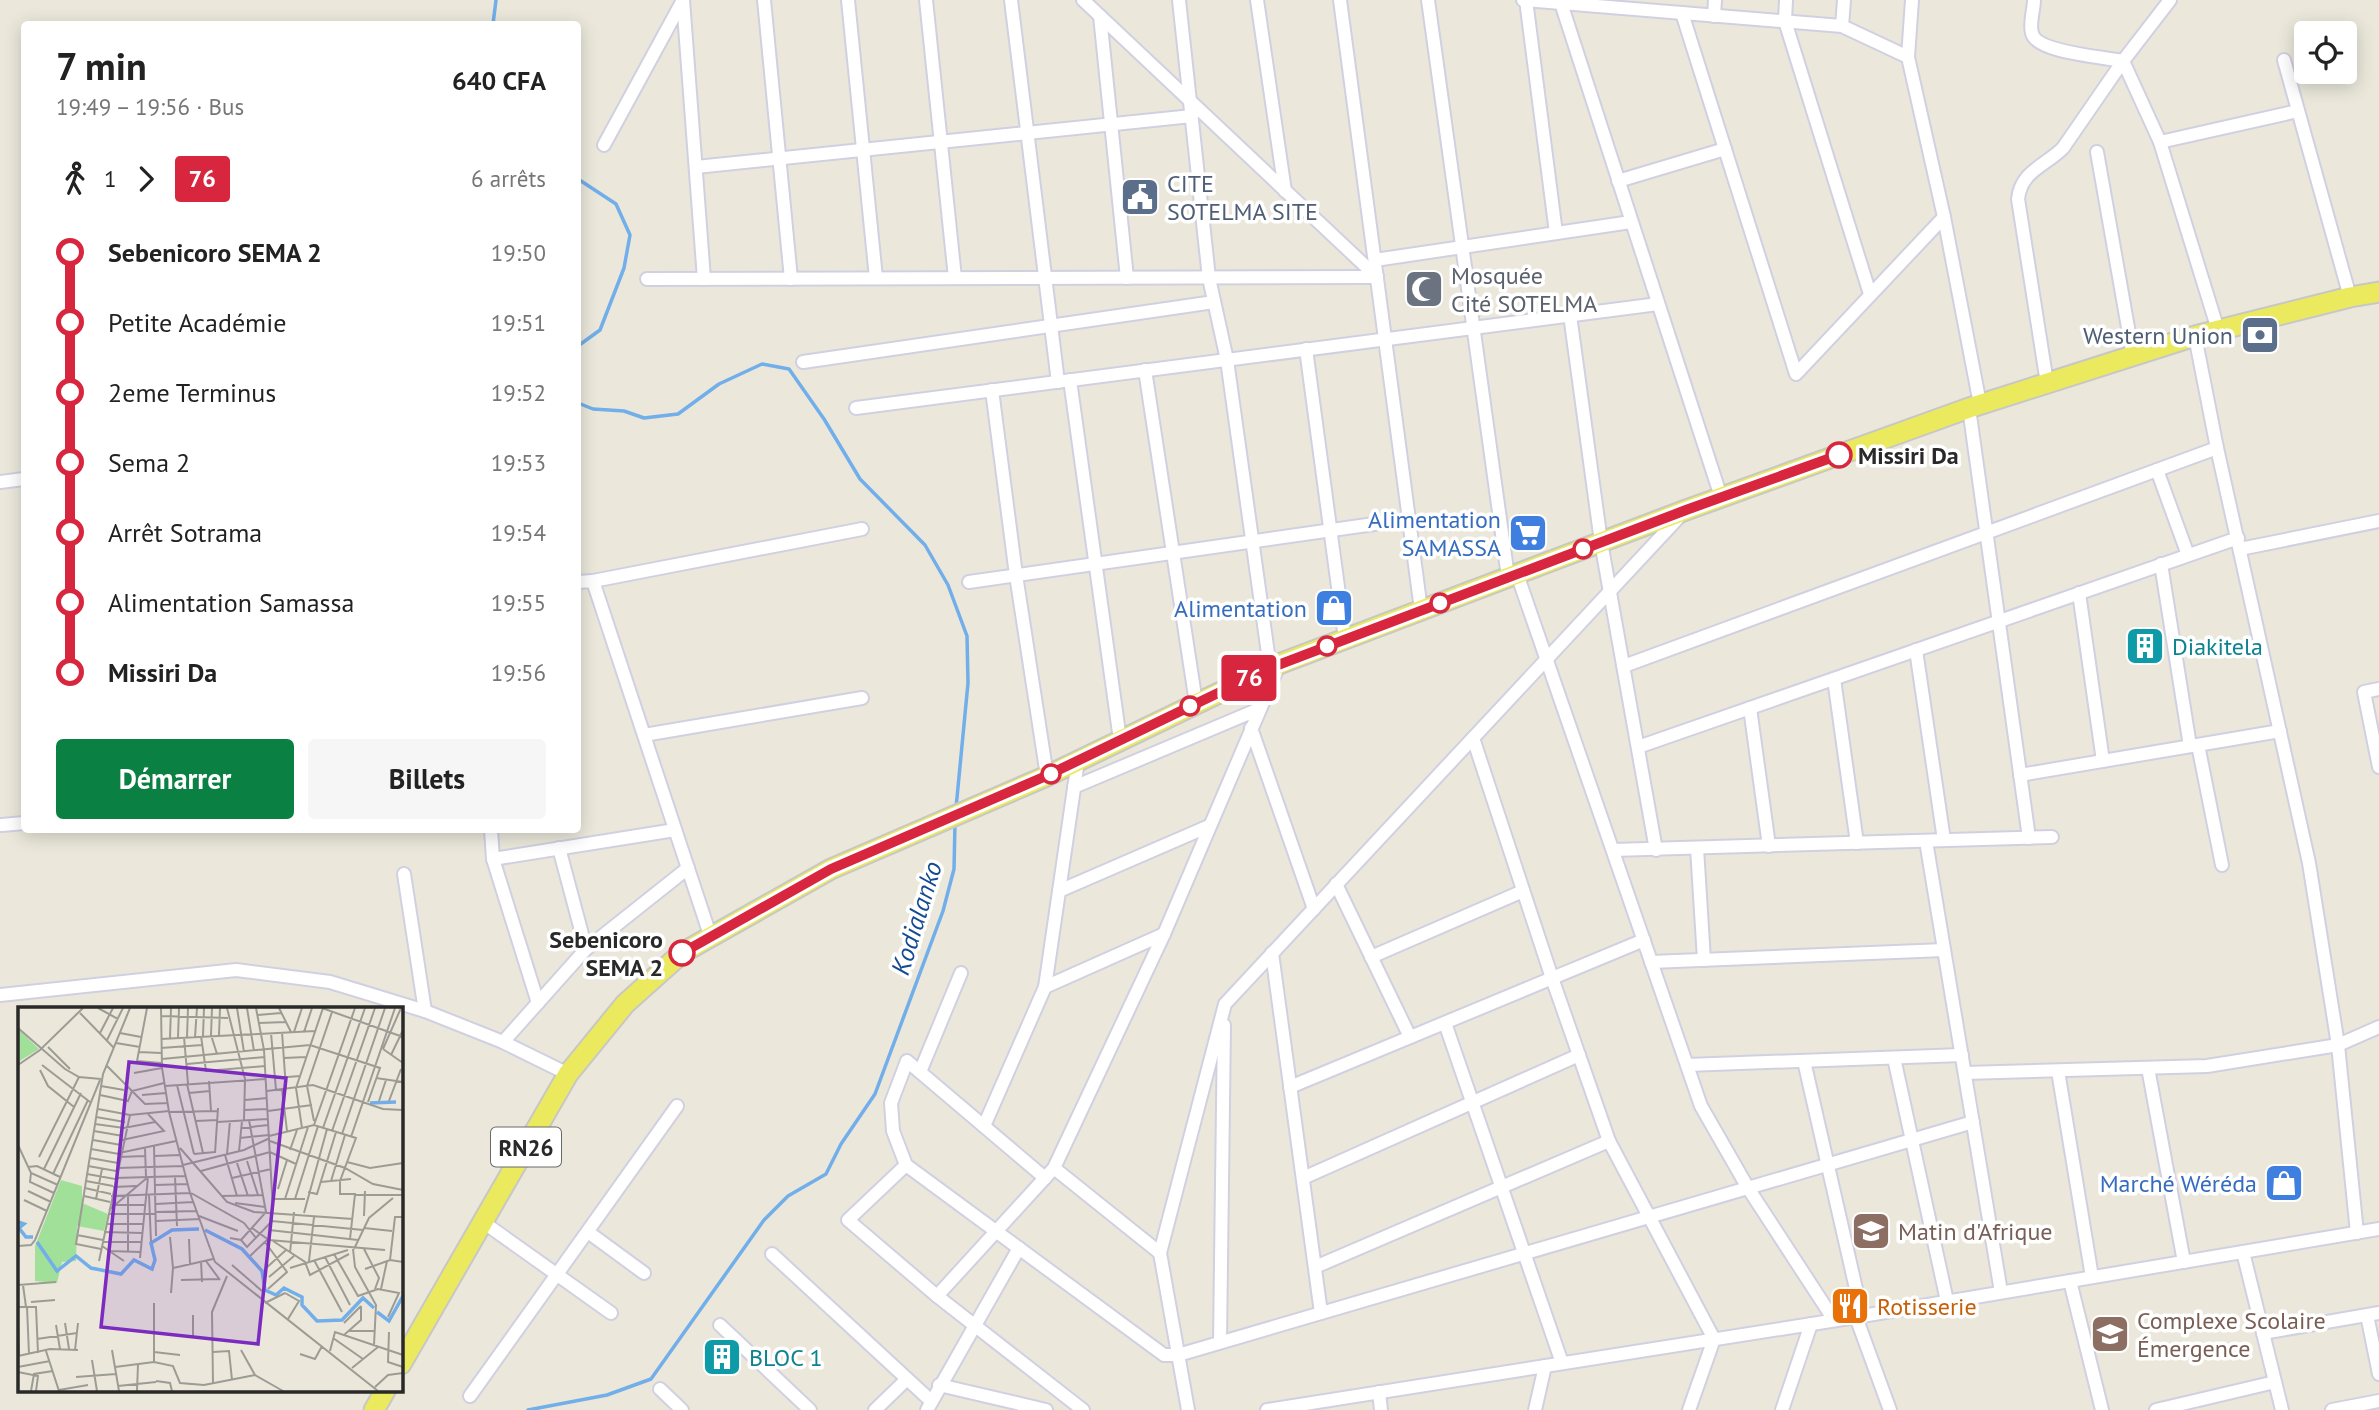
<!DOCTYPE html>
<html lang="fr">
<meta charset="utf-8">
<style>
:root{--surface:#fff;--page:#f6f6f6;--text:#222;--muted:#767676;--accent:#0b8043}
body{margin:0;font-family:"PT Sans",sans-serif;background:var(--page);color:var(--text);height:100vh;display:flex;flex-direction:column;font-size:26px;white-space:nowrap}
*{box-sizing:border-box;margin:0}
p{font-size:23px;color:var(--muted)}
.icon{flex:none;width:38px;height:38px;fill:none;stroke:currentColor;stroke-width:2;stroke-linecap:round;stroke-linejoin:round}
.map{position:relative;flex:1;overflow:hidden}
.panel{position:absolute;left:21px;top:21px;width:560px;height:812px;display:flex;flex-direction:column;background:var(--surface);border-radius:7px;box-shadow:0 4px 18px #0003}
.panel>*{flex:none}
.badge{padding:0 14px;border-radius:5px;font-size:24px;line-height:46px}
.fabs{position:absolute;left:2294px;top:21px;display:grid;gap:14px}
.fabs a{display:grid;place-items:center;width:63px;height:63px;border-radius:7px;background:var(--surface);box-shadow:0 4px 18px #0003;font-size:35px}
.map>.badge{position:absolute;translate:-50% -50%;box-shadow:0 0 0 4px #fff}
.legs{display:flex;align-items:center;gap:10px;height:77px;padding:0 35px;font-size:23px}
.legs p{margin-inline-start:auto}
.summary{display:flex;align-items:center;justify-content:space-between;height:119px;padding:0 35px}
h1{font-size:38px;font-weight:700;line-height:52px}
.cta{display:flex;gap:14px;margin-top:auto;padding:14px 35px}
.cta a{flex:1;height:80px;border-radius:7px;background:var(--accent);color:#fff;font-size:28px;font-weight:700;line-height:80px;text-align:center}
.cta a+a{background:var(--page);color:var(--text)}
ul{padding:0 35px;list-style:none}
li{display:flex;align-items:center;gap:24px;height:70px;font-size:26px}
li i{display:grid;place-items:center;width:10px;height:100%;margin:0 9px;background:currentColor}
li i::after{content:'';width:18px;height:18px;margin:-9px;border:5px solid;border-radius:50%;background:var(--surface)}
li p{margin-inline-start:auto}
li:first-child i{background:linear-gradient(#0000 50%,currentColor 0)}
li:last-child i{background:linear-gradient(currentColor 50%,#0000 0)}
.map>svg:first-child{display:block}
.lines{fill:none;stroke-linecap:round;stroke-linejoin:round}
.stream{stroke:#71aeea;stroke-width:3.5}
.minor-casing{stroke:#d1d0e1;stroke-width:16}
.primary-casing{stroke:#c7c7c7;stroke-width:23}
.minor{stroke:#fff;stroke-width:12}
.primary{stroke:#ebea5f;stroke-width:19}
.line-1-casing{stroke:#fff;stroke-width:16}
.line-1{stroke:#d7263d;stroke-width:10}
.stop-1-dot{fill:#fff;stroke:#d7263d;stroke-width:3.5}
.labels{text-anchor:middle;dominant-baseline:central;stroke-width:7;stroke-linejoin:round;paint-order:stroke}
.shield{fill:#fff;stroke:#696969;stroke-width:2}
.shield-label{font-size:23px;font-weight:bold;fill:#292929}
.service-label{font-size:24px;fill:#4e5e75;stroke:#fff;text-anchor:start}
.worship-label{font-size:24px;fill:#5b616d;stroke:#fff;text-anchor:start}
.stop-label{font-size:24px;font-weight:bold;fill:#292929;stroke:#fff;text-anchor:start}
.shop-label{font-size:24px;fill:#366cbe;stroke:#fff;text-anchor:end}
.culture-label{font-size:24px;fill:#0d838f;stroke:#fff;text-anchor:start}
.education-label{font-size:24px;fill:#785e54;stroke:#fff;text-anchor:start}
.food-label{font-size:24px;fill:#c56008;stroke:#fff;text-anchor:start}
.water-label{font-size:26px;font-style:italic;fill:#124a94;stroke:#fff}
.inset-river{fill:none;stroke:#71aeea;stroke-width:3.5}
.inset-road{fill:none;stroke:#9d9c94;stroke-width:2}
.view{fill:#7b2cbf;fill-opacity:0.15;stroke:#7b2cbf;stroke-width:3.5}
.inset-edge{fill:none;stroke:#292929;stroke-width:3.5}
</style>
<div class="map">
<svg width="2379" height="1410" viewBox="0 0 2379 1410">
<rect width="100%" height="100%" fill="#ebe8db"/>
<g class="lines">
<g class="stream">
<polyline points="493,24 496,0"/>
<polyline points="578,179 616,204 630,235 624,268 600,330 578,346"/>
<polyline points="578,403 593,409 624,411 644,418 678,414 719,384 762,364 789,369 824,419 860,479 925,545 948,585 967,636 968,683 956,808"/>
<polyline points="528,1410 607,1395 651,1379 764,1220 788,1196 826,1174 841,1144 875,1094 943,911 954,869 955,823"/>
</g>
<g class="minor-casing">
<g id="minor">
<polyline points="683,0 704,279"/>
<polyline points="764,0 791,279"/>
<polyline points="848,0 876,278"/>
<polyline points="926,0 955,278"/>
<polyline points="1011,0 1058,382"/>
<polyline points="1083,0 1377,277"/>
<polyline points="1179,0 1209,278 1227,360 1270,668"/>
<polyline points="1257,0 1285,191"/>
<polyline points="1340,0 1421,610"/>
<polyline points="1428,0 1508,577"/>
<polyline points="1523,0 1842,26 1908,57"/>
<polyline points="1526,0 1556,233"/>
<polyline points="1786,0 1785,21 1870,294"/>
<polyline points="1912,0 1908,57 1944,217 1980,404"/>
<path d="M2034 0C2034 9 2029 24 2032 33 2036 53 2105 57 2123 61L2160 142 2218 330"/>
<polyline points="1561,3 1721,497"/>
<polyline points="1682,13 1796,374 1944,217"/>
<polyline points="1100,16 1127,278"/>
<polyline points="1714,16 1715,0"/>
<polyline points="1842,26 1844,0"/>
<polyline points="2284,60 2350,297"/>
<polyline points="2160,142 2298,111"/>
<polyline points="604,145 683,0"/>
<polyline points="2097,152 2133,356"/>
<polyline points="696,167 1192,116"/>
<polyline points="1618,181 1725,149"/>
<polyline points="1375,260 1631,222"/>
<polyline points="647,279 1377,277"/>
<polyline points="1570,315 1601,542 1656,850"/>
<polyline points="2195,336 2217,448 2309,863 2338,1045 2357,1233"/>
<polyline points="1306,349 1345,639"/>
<polyline points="803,362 1214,302"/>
<polyline points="1145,370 1196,703"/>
<polyline points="1070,380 1120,740"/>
<path d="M2047 383 2018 199C2021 171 2045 166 2063 148L2123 61 2170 0"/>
<polyline points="992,390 1016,575 1047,776"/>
<polyline points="856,408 1658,304"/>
<polyline points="1969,408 2029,838"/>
<polyline points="2157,470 2188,555"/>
<polyline points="0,482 24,479"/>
<polyline points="2240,549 2379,521"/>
<polyline points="2161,564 2190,746"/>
<polyline points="1517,574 1701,1106 1748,1188 1834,1320"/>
<polyline points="593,581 862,529"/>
<polyline points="578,582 593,581 710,935"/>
<polyline points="969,582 1409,519"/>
<polyline points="2079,593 2103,761"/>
<polyline points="1916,650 1944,840"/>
<polyline points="1624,666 2217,448"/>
<polyline points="1834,679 1857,843"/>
<polyline points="2379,689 2364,692 2379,767"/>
<polyline points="1750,708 1769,846"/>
<polyline points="1251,728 1314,909"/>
<polyline points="644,735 862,698"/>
<polyline points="1473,738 1552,978 1609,1141 1714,1339 1689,1410"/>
<polyline points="2198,745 2222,865"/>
<polyline points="1638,747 2238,538"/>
<polyline points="2020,775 2280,731"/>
<polyline points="1074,787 1259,709"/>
<polyline points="2,825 24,823"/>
<polyline points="491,830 493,859 538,1003"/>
<polyline points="1926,841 2001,1292"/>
<polyline points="559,848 586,949"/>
<polyline points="1697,848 1704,960"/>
<polyline points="1613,850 2052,837"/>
<polyline points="493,859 675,830"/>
<polyline points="404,874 425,1011"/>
<polyline points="1336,884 1410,1037"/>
<polyline points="1059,891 1209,826"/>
<polyline points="1272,953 1321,1313"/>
<polyline points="1371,957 1523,891"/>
<polyline points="1651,962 1944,950"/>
<polyline points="1045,987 1164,934"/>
<polyline points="0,995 236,970 330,982 425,1011 503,1042 568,1074"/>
<polyline points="1445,1023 1562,1363"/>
<polyline points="503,1042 586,949 688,868"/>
<polyline points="1894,1058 1947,1301"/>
<polyline points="1804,1061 1862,1315"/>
<polyline points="1687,1065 1962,1055"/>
<polyline points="2148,1068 2184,1262"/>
<polyline points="2058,1071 2092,1277"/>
<polyline points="920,1072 961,973"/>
<polyline points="1965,1073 2207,1066 2338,1045 2379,1027"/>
<polyline points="1290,1087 1644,940"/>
<polyline points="984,1126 1045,987 1078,761"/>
<polyline points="906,1165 1164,1355 1178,1355 1973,1122"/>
<polyline points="1054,1168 1160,1253"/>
<polyline points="1045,1178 907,1061 891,1103 893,1131 906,1165 848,1220 937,1296 1083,1410"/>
<polyline points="1303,1178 1579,1055"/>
<polyline points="483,1222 611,1313"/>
<polyline points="588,1232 644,1273"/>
<polyline points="2243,1252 2282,1410"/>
<polyline points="772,1254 930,1400"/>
<polyline points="1315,1267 1609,1141"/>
<polyline points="2070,1281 2102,1410"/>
<polyline points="937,1296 1054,1168 1164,934 1279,665"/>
<polyline points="2367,1315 2379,1374"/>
<polyline points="1856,1317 1890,1410"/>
<polyline points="720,1325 810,1410"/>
<polyline points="2263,1333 2379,1313"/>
<polyline points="1220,1342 1224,1025"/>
<polyline points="939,1385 1046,1410"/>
<polyline points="660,1389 682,1410"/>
<polyline points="1379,1392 1381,1410"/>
<polyline points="470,1396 677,1106"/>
<polyline points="875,1410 907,1379"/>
<polyline points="927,1410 1019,1248"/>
<polyline points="1188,1410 1160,1253 1225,1004 1681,515"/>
<polyline points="1267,1410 1856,1317 2379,1229"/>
<polyline points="1535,1410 1545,1366"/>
<polyline points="1782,1410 1811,1324"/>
<polyline points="2156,1410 2275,1382"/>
<polyline points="2332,1410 2379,1401"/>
</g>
</g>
<g class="primary-casing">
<g id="primary">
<polyline points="401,1364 568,1074 625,1004 682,953 831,869 1047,776 1279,664 1686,510 1969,408 2195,336 2350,297 2379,292"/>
<polyline points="374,1410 385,1391"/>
</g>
</g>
<use href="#minor" class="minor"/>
<use href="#primary" class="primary"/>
</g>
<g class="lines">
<g class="line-1-casing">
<polyline id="line-1" points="682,953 831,869 1046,776 1270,668 1686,510 1839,455"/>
</g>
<use href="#line-1" class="line-1"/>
</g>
<defs>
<g id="civic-square" transform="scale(2.0125)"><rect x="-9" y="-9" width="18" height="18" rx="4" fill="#5c6f8a" stroke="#fff"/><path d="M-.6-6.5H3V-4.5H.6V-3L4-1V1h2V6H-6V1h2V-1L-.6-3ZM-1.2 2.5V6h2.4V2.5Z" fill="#fff"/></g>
<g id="mosque-square" transform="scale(2.0125)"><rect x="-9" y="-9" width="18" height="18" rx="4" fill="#6b7280" stroke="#fff"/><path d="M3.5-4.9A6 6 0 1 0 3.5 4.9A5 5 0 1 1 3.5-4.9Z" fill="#fff"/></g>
<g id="bank-square" transform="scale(2.0125)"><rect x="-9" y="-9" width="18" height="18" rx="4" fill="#5c6f8a" stroke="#fff"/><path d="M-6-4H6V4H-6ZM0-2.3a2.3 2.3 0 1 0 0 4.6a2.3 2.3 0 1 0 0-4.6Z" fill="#fff"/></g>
<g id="supermarket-square" transform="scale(2.0125)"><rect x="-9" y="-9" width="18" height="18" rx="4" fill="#3f7fe0" stroke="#fff"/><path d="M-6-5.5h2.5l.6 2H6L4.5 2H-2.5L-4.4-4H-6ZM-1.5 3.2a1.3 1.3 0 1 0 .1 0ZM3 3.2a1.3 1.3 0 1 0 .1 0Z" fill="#fff"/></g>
<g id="shop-square" transform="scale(2.0125)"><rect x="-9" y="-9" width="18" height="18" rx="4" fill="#3f7fe0" stroke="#fff"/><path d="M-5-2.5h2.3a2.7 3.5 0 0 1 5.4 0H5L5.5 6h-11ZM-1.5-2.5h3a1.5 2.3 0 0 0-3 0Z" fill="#fff"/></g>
<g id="building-square" transform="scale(2.0125)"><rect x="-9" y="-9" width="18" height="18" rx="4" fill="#0f9aa8" stroke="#fff"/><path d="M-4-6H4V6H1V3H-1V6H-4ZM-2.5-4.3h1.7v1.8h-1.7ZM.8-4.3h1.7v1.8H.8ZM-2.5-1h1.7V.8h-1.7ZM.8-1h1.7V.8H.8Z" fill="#fff"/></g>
<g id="school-square" transform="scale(2.0125)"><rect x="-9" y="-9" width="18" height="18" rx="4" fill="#8d6e63" stroke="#fff"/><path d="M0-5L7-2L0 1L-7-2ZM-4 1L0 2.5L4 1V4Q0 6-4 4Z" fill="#fff"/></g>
<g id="restaurant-square" transform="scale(2.0125)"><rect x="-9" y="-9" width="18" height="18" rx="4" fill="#e8710a" stroke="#fff"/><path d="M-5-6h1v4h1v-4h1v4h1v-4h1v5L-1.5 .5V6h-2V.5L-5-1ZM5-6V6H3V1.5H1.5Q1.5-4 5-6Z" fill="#fff"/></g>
</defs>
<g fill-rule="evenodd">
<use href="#civic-square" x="1140" y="197"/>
<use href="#mosque-square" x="1424" y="289"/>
<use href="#bank-square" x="2260" y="335"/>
<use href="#supermarket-square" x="1528" y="533"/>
<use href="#shop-square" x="1334" y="608"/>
<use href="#building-square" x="2145" y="646"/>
<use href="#shop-square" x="2284" y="1183"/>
<use href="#school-square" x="1871" y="1231"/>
<use href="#restaurant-square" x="1850" y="1306"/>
<use href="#school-square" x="2110" y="1334"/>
<use href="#building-square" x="722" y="1357"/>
</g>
<g class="stop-1-dot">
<circle cx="1839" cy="455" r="12"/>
<circle cx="1583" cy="549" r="9"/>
<circle cx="1440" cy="603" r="9"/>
<circle cx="1327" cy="646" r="9"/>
<circle cx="1190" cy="706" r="9"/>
<circle cx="1051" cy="774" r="9"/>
<circle cx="682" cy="953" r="12"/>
</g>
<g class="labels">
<rect class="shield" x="491" y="1127.5" width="70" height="39" rx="5"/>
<g class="shield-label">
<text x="526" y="1147">RN26</text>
</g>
<g class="service-label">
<text x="1167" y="183">CITE<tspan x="1167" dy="28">SOTELMA SITE</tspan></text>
<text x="2233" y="335" text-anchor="end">Western Union</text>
</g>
<g class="worship-label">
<text x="1451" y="275">Mosquée<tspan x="1451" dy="28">Cité SOTELMA</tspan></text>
</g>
<g class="stop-label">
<text x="1858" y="455">Missiri Da</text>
<text x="663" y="939" text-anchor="end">Sebenicoro<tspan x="663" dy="28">SEMA 2</tspan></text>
</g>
<g class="shop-label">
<text x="1501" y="519">Alimentation<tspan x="1501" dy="28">SAMASSA</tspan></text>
<text x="1307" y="608">Alimentation</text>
<text x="2257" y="1183">Marché Wéréda</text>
</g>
<g class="culture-label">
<text x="2172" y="646">Diakitela</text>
<text x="749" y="1357">BLOC 1</text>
</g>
<g class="education-label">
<text x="1898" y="1231">Matin d'Afrique</text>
<text x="2137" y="1320">Complexe Scolaire<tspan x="2137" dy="28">Émergence</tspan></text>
</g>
<g class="food-label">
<text x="1877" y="1306">Rotisserie</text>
</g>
<g class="water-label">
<text transform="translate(916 918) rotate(-73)">Kodialanko</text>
</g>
</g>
<g transform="translate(18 1007)">
<rect width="385" height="385" fill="#ebe8db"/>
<path d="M0 22 21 42 0 55ZM43 173 64 179V196L90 207 86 224 59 219 58 254 44 255 39 276 17 274V239Z" fill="#a1e099"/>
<path class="inset-river" d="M352 96 378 95M0 215 6 217 1 221 8 230H15M187 223 224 242 244 264 247 283 258 288 266 281 284 290V298L299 314 324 313 345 291 356 301M19 235 39 264 58 249 73 261 103 267 116 253 134 262 137 253 133 236 154 223 181 222M359 305 371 314 385 289"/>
<path class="inset-road" d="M80 1 100 12M129 1 119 54 143 56M143 1 144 61 151 105 172 186 197 255 360 384M194 1 193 28 199 47M209 1 227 72 226 113M219 1 226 45M229 1 236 44M238 1 246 43 255 204M261 1 273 25M304 1 385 30M62 6 96 41M240 8 263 6M143 9 210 11M241 16 268 15M0 21 47 62 61 70 83 72M264 25 268 82M276 25 284 1M286 25 294 1M82 26 95 1M102 26 123 30M253 26 258 83M201 28 202 1M183 29 188 64 247 59M185 29 186 1M166 30 170 77M169 30 170 1M177 30 179 1M152 31 153 1M160 31 161 1M143 32 297 24M89 33 105 1M98 36 122 40M30 40 52 62M143 41 184 38M365 42 383 1M365 42 385 56M121 45 143 46M373 48 385 23M266 51 288 50M144 52 292 38 362 61 350 95M169 57 247 50M0 58 22 43 65 1M24 58 72 95M89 59 127 97 150 96M22 63 30 79 56 100M116 66 144 61M257 71 282 69M358 71 385 75M191 74 193 104M169 77 185 146M159 78 176 147M83 79 106 83M147 79 248 72M264 82 269 124M249 84 295 78 365 102 385 103M171 86 192 84M82 88 110 94 114 84 146 76M124 88 148 86M227 93 249 91M361 94 368 73M371 94 383 62M80 102 112 108 151 104M226 103 250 102M250 104 294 98M151 105 200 104M78 110 107 115M178 114 199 113M296 114 289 79 314 5M199 115 250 112M77 117 106 121 137 115M296 118 337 1M223 121 251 118M284 121 278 81 305 1M305 121 347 1M76 124 105 129M314 124 357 1M324 127 367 1M251 129 296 118 338 131 322 174V187H337L332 232M333 130 377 1M222 131 251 128M75 133 103 138M104 133 146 124 130 107M252 134 327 161 355 177 385 183M0 138 13 166 40 178M136 139 138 229M127 141 128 170M162 141 209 195 236 205 335 212M73 142 101 147M272 143 279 123M221 144 224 114M101 146 158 134M197 146 200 101M176 147 197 145M209 147 212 114M207 148 219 189M136 149 163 148M21 150 61 70M101 150 127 149M72 151 100 156M229 154 240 188M329 155 352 161 385 156M219 156 230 189M165 158 226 143 252 131M70 159 98 164M10 160 19 159 42 170M99 161 165 159M26 162 63 86M183 164 252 145 278 157M13 166 12 175 36 186M35 167 70 93M69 167 97 172M157 169 159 219M97 171 168 169M214 171 253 162M68 174 95 179M313 174 327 128M303 175 333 172M137 178 170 177M95 180 119 179M67 181 93 187M260 182 269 153M10 184 33 195M290 185 299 187 318 125M173 186 226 216 238 231M131 188 133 235M337 188H385M66 189 92 195M93 189 172 186M204 189 245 188M78 192 84 162M255 192H287M267 192 290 120M277 192 300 119M6 193 29 204M217 196 247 200M138 197 175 195M97 198H127M91 203 130 170M138 205 178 204M286 206 309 122M90 207H138M181 209 220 224M346 209 347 184M138 214 182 212M88 217H125M234 221 251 233 367 243M346 221 374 224M251 223 340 233M86 225 124 226M59 228 85 233M152 230 155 261M212 231 223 233 229 240 254 214 345 223M171 232 172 257M223 233 248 205 231 113M255 234 287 255 292 268 331 247M85 235H123M247 235 269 265 250 282M0 239 13 238 17 233 82 73M84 239 106 254M83 242 58 237 85 67 112 1M335 242 337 260 358 298 356 338M336 242 351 211 375 191M346 242 361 271 357 282M91 244 122 245M110 244V189M272 246 276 205M316 247 340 289 360 282 381 286 370 310M232 249 249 233M307 250 332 298M122 251 130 170M296 253 324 305M372 253 377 210H385M81 254 112 108M183 254 184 275M188 254 202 273M291 254 296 210M214 258 244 284M272 261 330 243M347 262 372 253 385 255M246 263 268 243M251 270 276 249M163 273 201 272M0 278 38 275M5 278 8 300M363 282 369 254M153 286 155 261 195 252M267 286 281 294 270 312M13 295 37 293M136 296V355M247 296 267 286M0 300H18L20 346M9 300 11 347M47 316 51 342M326 316 343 299M38 318 42 342M0 320 1 349M332 324H356M371 325 370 355 385 360M326 328 343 313V299M175 330V308M315 331 345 352M19 332 59 326M57 343 60 316M94 343 101 384M223 343 237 368 265 384M28 344 41 384M312 344 317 325 385 348M136 345 162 348M195 345 211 344 214 373M282 347 297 352 304 339M0 349 32 342 60 343M74 353 79 384M0 360 32 354M97 360 136 355 155 359 162 376 186 378 237 368M334 361 360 340M0 365 20 369 18 384M58 370 98 367M138 374 152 376 154 384M195 377 194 305 209 269M100 379 138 375M357 380 370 368 385 366M41 383 70 378M13 384 16 367 35 364M119 384 120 357"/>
<path class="view" d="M111 55 268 71 240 337 83 320Z"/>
<rect width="385" height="385" class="inset-edge"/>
</g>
</svg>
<div class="fabs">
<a><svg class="icon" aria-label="locate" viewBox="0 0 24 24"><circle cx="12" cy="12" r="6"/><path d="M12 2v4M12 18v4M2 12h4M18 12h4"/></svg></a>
</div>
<b class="badge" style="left:1249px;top:678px;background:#d7263d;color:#fff">76</b>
<section class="panel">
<div class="summary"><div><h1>7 min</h1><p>19:49 – 19:56 · Bus</p></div><b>640 CFA</b></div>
<div class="legs"><svg class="icon" aria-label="walk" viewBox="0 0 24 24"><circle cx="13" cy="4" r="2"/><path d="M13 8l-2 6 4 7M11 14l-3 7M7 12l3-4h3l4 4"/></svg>1<svg class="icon" aria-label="forward" viewBox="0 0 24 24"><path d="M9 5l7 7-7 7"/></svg><b class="badge" style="background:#d7263d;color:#fff">76</b><p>6 arrêts</p></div>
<ul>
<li><i style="color:#d7263d"></i><b>Sebenicoro SEMA 2</b><p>19:50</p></li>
<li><i style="color:#d7263d"></i><span>Petite Académie</span><p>19:51</p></li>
<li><i style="color:#d7263d"></i><span>2eme Terminus</span><p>19:52</p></li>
<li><i style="color:#d7263d"></i><span>Sema 2</span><p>19:53</p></li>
<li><i style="color:#d7263d"></i><span>Arrêt Sotrama</span><p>19:54</p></li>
<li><i style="color:#d7263d"></i><span>Alimentation Samassa</span><p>19:55</p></li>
<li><i style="color:#d7263d"></i><b>Missiri Da</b><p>19:56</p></li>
</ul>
<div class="cta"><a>Démarrer</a><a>Billets</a></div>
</section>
</div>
